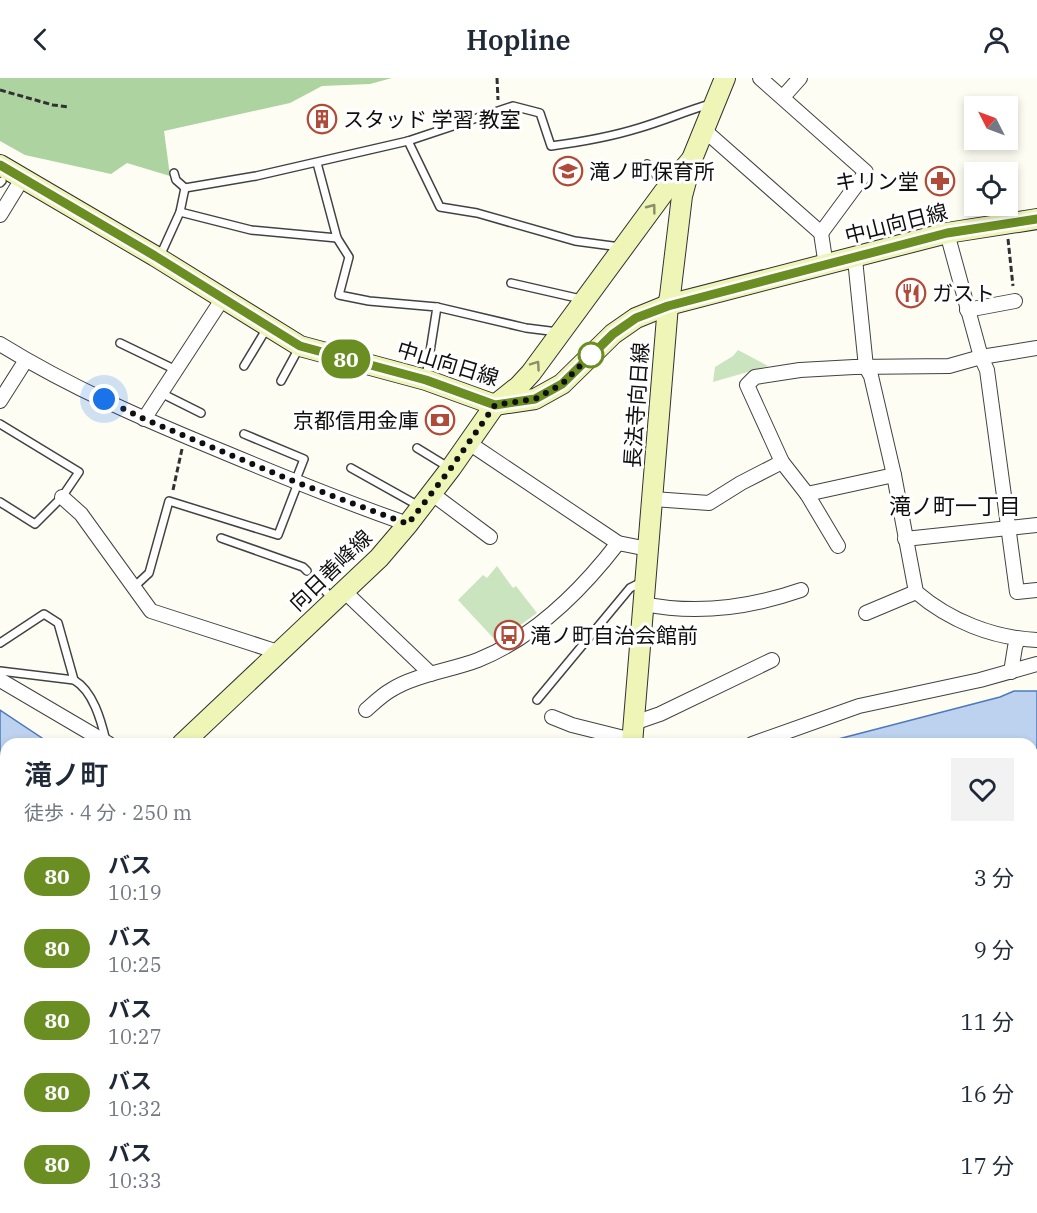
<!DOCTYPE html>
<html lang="ja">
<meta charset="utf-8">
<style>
:root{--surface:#fff;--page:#f2f2f3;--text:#1f2937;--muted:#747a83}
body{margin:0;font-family:"IBM Plex Serif","Noto Sans JP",serif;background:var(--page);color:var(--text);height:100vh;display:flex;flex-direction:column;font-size:22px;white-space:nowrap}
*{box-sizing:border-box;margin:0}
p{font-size:20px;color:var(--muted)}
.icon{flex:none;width:33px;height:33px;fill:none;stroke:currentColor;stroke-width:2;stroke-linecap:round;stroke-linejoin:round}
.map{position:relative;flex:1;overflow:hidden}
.panel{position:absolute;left:0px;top:660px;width:1038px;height:476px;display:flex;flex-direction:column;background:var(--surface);border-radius:18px 18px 0 0;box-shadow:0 3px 9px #0003}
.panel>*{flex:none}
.badge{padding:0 12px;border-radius:20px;font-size:21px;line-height:39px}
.needle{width:39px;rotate:312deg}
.fabs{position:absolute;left:964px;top:18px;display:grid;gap:12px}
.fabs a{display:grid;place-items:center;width:54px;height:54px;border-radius:0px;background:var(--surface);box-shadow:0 3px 9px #0003;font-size:30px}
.you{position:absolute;width:30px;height:30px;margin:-15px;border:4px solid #fff;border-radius:50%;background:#1a73e8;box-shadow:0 0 0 9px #1a73e833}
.map>.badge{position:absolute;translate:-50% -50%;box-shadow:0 0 0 3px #fff}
.round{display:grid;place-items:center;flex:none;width:63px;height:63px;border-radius:0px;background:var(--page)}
.summary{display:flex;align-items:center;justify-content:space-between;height:102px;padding:0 24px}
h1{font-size:28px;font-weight:600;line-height:45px}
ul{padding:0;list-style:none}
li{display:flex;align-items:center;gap:18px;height:72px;padding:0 24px}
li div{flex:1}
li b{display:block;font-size:22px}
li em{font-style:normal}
li .badge{min-width:66px;font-weight:700;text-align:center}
header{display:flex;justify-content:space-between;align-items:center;height:78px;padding:0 24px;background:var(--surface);font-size:27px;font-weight:600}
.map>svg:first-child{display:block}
.farmland{fill:#edf1d5}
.green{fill:#cbe4c0}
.forest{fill:#add3a1}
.water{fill:#bdd2ef;stroke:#4d79bd;stroke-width:1.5}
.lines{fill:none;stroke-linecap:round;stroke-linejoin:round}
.stream{stroke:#4d79bd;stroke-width:4.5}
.service-casing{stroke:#424242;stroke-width:10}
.minor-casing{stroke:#424242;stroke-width:16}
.secondary-casing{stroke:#313131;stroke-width:22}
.path{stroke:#313131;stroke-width:3;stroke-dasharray:6 3;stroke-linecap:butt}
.service{stroke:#fff;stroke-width:7}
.minor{stroke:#fff;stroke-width:14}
.secondary{stroke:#eff5b6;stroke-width:20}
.oneway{stroke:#8a8e6b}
.line-casing{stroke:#fff;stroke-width:14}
.line{stroke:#6b8e23;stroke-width:9}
.walk{stroke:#0f0f0f;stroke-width:6;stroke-dasharray:0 10.8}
.stop-dot{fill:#fff;stroke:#6b8e23;stroke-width:3}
.labels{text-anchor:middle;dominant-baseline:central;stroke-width:6;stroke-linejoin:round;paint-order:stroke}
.poi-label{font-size:21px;fill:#0f0f0f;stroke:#fff;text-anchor:start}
.street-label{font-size:21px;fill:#0f0f0f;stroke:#fff}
.neighbourhood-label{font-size:22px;fill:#0f0f0f;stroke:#fff}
</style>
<header><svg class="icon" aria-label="back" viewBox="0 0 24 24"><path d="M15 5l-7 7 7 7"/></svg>Hopline<svg class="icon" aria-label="person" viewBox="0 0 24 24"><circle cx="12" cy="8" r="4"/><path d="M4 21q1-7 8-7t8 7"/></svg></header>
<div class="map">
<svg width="1037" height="1135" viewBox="0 0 1037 1135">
<rect width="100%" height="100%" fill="#fdfdf3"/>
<g class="farmland">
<polygon points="653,1130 790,1130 786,1135 649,1135"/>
<polygon points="807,1130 1004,1130 1010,1135 802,1135"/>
</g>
<g class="green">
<polygon points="738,272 768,288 713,304 715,289 733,278"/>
<polygon points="497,488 513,510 516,508 537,535 497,564 458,522 483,497 487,500"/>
</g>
<polygon class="forest" points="0,0 392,0 370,6 322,8 290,25 164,53 170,98 127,85 111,96 25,77 0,63"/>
<g class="water">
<polygon points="1014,613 1037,613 1037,671 1032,672 1032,666 819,666 1000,619"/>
<polygon points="0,632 51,666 6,666 6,690 0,685"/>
</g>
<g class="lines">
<polyline class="stream" points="0,740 6,743"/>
<g class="service-casing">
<g id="service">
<polyline points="408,63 440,129 477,135 575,163 620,169"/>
<polyline points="317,85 337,160 349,179 339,217 369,223 437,229 426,299"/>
<polyline points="647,86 665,108"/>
<polyline points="0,105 2,103"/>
<path d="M185 110 256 98 408 63 513 28 540 35 551 68C581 64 610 59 639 50 663 43 686 33 710 26"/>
<polyline points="180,134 251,152 337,160"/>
<polyline points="160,178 180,134 185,110 176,102 174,95"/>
<polyline points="511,205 581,221"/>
<polyline points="437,229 526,250 558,254"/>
<polyline points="120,265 176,292"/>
<polyline points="244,288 267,250"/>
<polyline points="281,303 299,270"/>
<polyline points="161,315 201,335"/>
<polyline points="0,346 79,394 62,419 35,446 0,424"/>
<polyline points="244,356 304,381 295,404"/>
<polyline points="417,370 448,389"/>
<polyline points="351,390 419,428"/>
<polyline points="221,460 303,489 307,493"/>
<polyline points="134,509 149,495 169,423 278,457 298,405"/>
<polyline points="322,509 332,521"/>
<polyline points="0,565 44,536 58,545 74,602"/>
<path d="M0 593 74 602C93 613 101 642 106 663"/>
<polyline points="537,622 630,510 644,503"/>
<polyline points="357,1130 363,1135"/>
</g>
</g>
<g class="minor-casing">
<g id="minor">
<polyline points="760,0 866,94 821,155"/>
<polyline points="783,19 800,0"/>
<polyline points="703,51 821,155 826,188"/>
<polyline points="0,137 19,106 18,97"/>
<polyline points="947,155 981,279 987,292 1017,514 1037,512"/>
<path d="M855 181 866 289 871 298 894 397 916 514C950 543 993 560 1037 562"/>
<polyline points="967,232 1015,223"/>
<path d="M0 266C71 310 148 343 226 375 286 400 347 425 408 446"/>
<polyline points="0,323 26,282"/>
<polyline points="144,341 223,220"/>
<polyline points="469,365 618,465 648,471"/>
<polyline points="431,415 490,459"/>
<polyline points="807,416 894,397"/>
<polyline points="62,419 81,436 151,533 278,574"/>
<polyline points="653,421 709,425 741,405 782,384"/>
<polyline points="905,461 1037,447"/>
<polyline points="838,468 807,416 782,384 747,307 755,299 800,292 854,289 949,288 981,279 1037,270"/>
<polyline points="344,513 431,596"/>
<path d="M644 526C698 537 749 530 801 512"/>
<polyline points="866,535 916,514"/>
<polyline points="1011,594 1015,569 1018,561"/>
<polyline points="0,602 109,666"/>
<path d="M366 632C374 625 382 617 391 612 414 597 452 592 478 582 535 559 581 513 618 465"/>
<polyline points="552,639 572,647 632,662"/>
<polyline points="634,645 660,636 772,582"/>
<polyline points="752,666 859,628 980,602 1037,586"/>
<polyline points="0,722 6,725"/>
<polyline points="1032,747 1037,745"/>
<polyline points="1032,829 1037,828"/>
<polyline points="1032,907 1037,912"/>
<polyline points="0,924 6,930"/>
<polyline points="1032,991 1037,991"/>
<polyline points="0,1042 6,1048"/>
<polyline points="1032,1109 1037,1105"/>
<polyline points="187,1130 194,1135"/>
<polyline points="281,1130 287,1135"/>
<polyline points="603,1130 604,1135"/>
<polyline points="83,1135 88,1130"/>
</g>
</g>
<g class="secondary-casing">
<g id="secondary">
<polyline points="0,87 155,178 300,268 426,302 495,327 535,321 562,306 613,256 636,240 668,227 947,155 1037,141"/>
<polyline points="182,666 379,480 408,446 451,390 495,327 519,308 531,295 664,114 692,81"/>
<polyline points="632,666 668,227 670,218 682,118 692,81 725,0"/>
<polyline points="0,843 6,837"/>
<polyline points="552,1135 559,1130"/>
</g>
</g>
<g class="path">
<polyline points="497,0 498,22"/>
<polyline points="0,12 53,27 69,29"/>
<polyline points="1008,161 1013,208"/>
<polyline points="173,412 182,371"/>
<polyline points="1032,697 1037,695"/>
<polyline points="124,1130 130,1135"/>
</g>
<use href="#service" class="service"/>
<use href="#minor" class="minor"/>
<use href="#secondary" class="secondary"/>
</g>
<defs><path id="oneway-chevron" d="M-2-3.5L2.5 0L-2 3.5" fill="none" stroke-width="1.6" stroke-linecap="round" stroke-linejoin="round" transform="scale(1.5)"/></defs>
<g class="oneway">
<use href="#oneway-chevron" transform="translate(652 130) rotate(-53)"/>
<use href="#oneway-chevron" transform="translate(536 287) rotate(-55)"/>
</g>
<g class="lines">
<g class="line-casing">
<polyline id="line" points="0,87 155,178 300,268 426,302 495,327 535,321 562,306 613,256 636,240 668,228 947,155 1037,141"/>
</g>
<use href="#line" class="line"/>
<polyline class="walk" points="104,321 144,341 298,405 408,446 451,390 495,327 535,321 562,306 596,272 591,277"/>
</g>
<defs>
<g id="building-ring" transform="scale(1.5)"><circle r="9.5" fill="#fff" stroke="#af4b38" stroke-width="1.5"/><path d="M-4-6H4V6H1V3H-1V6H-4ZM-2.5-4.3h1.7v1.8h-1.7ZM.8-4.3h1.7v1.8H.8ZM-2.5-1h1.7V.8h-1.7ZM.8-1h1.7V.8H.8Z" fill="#af4b38"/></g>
<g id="school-ring" transform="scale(1.5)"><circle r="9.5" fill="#fff" stroke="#af4b38" stroke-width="1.5"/><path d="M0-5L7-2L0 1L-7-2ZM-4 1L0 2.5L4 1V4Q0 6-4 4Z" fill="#af4b38"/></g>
<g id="pharmacy-ring" transform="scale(1.5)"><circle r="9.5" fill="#fff" stroke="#af4b38" stroke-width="1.5"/><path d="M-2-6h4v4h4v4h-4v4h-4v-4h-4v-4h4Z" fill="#af4b38"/></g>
<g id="restaurant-ring" transform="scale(1.5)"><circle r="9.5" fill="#fff" stroke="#af4b38" stroke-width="1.5"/><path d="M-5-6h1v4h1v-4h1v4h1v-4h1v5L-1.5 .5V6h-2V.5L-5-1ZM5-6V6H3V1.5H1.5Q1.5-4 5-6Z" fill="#af4b38"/></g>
<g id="bank-ring" transform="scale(1.5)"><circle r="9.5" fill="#fff" stroke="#af4b38" stroke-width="1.5"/><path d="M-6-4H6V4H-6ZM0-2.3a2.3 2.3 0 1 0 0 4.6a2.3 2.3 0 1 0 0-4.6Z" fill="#af4b38"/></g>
<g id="bus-ring" transform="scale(1.5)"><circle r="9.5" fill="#fff" stroke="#af4b38" stroke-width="1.5"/><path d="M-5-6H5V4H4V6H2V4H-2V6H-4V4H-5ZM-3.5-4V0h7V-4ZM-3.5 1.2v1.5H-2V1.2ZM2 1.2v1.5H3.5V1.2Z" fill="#af4b38"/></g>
</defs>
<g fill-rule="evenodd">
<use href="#building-ring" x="322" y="41"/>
<use href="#school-ring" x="568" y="93"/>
<use href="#pharmacy-ring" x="940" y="103"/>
<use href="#restaurant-ring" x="911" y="215"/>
<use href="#bank-ring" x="440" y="342"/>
<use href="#bus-ring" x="509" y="557"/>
</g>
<circle class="stop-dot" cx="591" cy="277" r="12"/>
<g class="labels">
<g class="poi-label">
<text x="343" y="41">スタッド 学習 教室</text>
<text x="589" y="93">滝ノ町保育所</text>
<text x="919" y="103" text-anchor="end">キリン堂</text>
<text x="932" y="215">ガスト</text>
<text x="419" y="342" text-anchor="end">京都信用金庫</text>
<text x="530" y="557">滝ノ町自治会館前</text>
</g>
<g class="street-label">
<text transform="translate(896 145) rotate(-14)">中山向日線</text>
<text transform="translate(448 285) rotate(17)">中山向日線</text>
<text transform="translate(636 327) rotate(-86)">長法寺向日線</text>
<text transform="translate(330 492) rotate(-44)">向日善峰線</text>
</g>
<g class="neighbourhood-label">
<text x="955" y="427">滝ノ町一丁目</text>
</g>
</g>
</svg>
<div class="fabs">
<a><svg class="needle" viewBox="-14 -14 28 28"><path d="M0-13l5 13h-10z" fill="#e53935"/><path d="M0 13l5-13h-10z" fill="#747a83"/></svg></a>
<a><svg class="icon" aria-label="locate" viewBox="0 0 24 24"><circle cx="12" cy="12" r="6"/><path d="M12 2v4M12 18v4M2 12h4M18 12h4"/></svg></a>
</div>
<div class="you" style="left:104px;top:321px"></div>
<b class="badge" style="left:346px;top:281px;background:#6b8e23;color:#fff">80</b>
<section class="panel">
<div class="summary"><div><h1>滝ノ町</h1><p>徒歩 · 4 分 · 250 m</p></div><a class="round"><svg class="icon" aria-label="heart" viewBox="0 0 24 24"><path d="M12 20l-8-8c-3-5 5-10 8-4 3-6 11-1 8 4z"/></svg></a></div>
<ul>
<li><span class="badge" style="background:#6b8e23;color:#fff">80</span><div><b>バス</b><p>10:19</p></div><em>3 分</em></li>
<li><span class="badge" style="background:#6b8e23;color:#fff">80</span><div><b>バス</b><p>10:25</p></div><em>9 分</em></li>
<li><span class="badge" style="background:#6b8e23;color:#fff">80</span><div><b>バス</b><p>10:27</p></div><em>11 分</em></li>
<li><span class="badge" style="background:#6b8e23;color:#fff">80</span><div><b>バス</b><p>10:32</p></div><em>16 分</em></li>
<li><span class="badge" style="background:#6b8e23;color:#fff">80</span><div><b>バス</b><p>10:33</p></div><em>17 分</em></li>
</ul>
</section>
</div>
